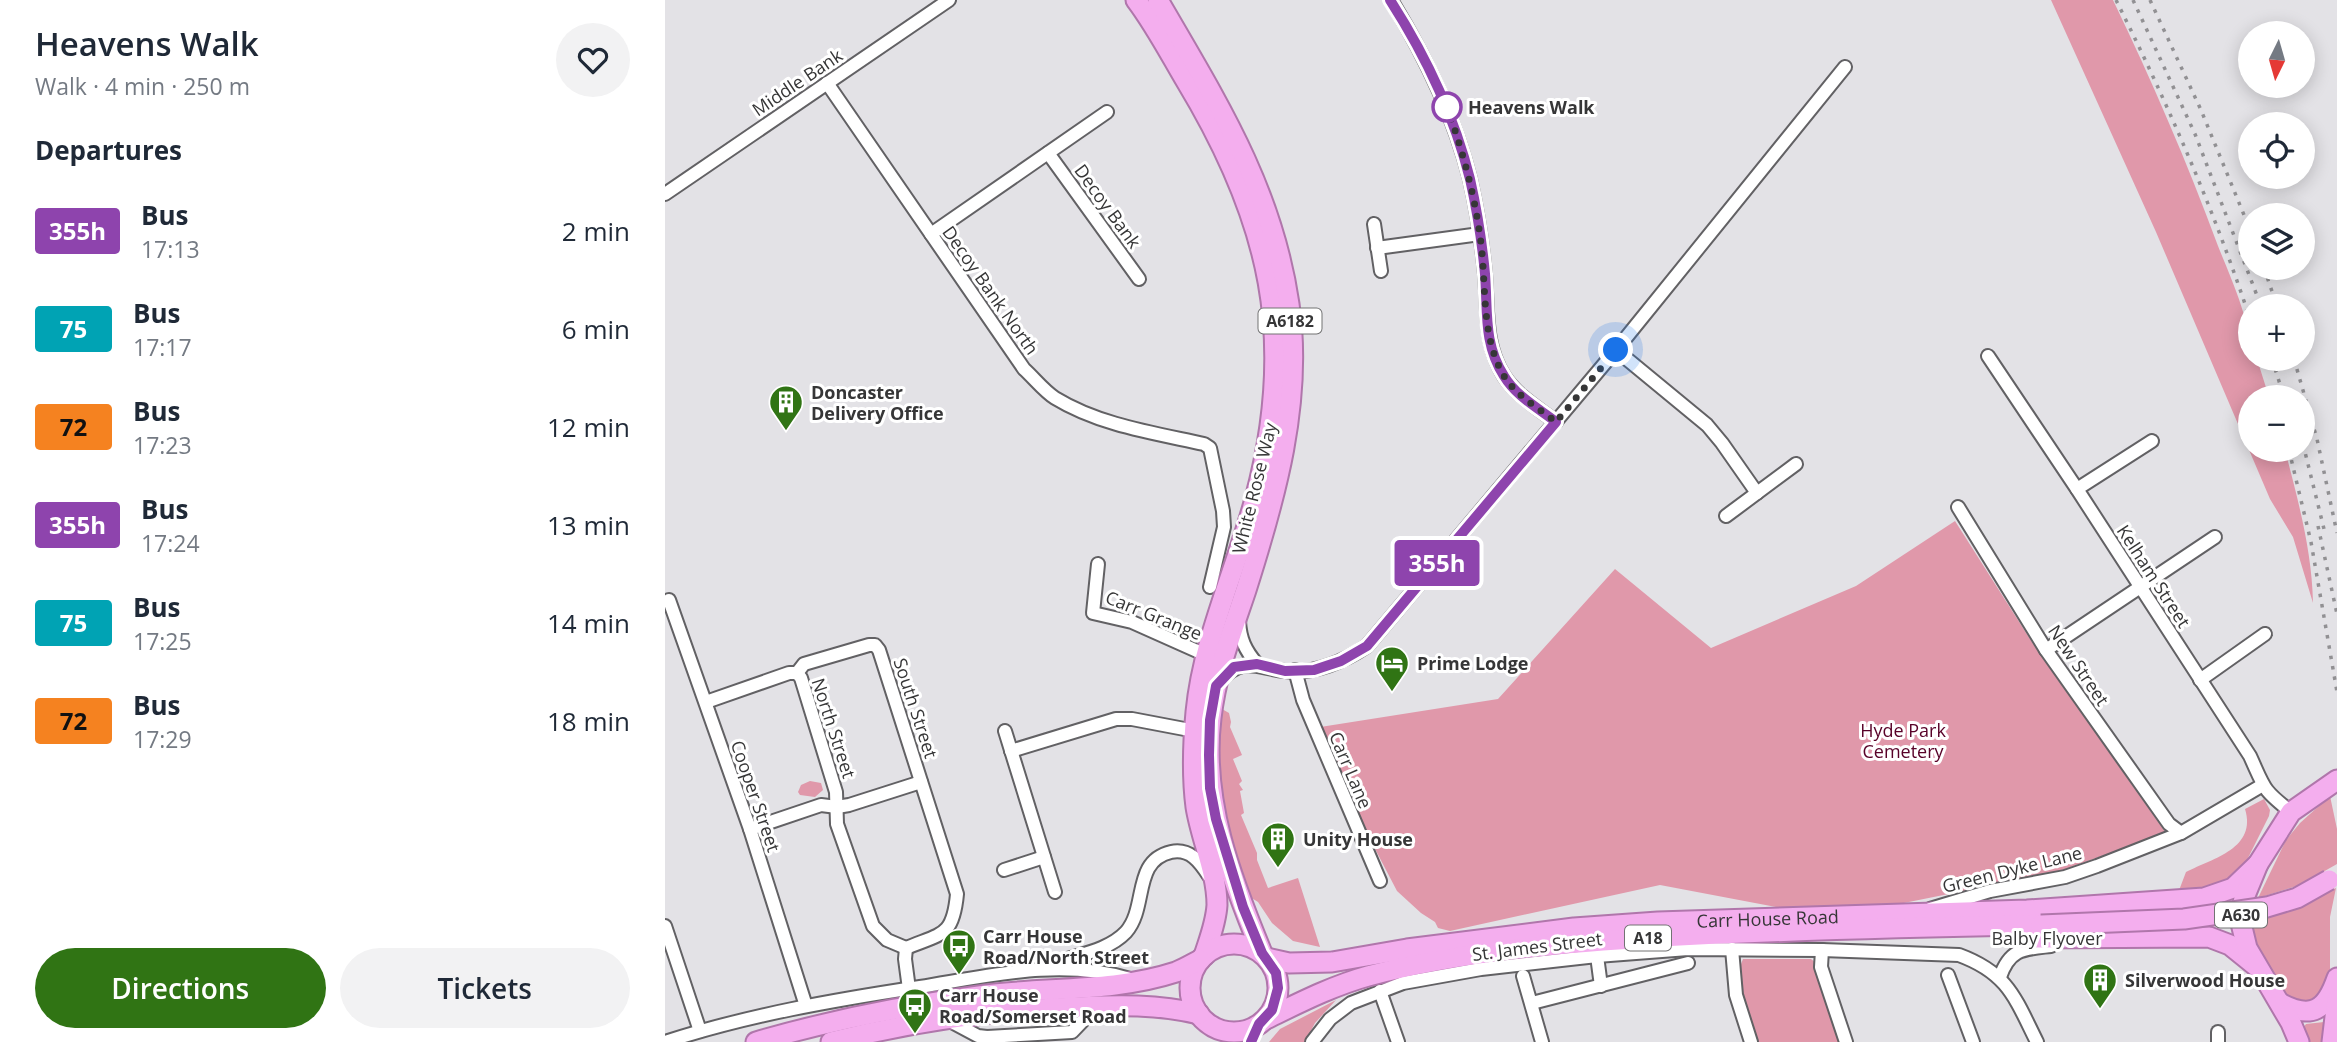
<!DOCTYPE html>
<meta charset="utf-8">
<style>
:root{--surface:#fff;--page:#f2f2f3;--text:#1f2937;--muted:#747a83;--accent:#307414}
body{margin:0;font-family:"Open Sans",sans-serif;background:var(--page);color:var(--text);height:100vh;display:flex;flex-direction:column;font-size:26px;white-space:nowrap}
*{box-sizing:border-box;margin:0}
p{font-size:23px;color:var(--muted)}
.icon{flex:none;width:38px;height:38px;fill:none;stroke:currentColor;stroke-width:2;stroke-linecap:round;stroke-linejoin:round}
.map{position:relative;flex:1;overflow:hidden}
.sheet{display:flex;flex-direction:column;background:var(--surface);width:665px}
.sheet>*{flex:none}
.badge{padding:0 14px;border-radius:5px;font-size:24px;line-height:46px}
.needle{width:46px;rotate:185deg}
.tools{position:absolute;left:1573px;top:21px;display:grid;gap:14px}
.tools a{display:grid;place-items:center;width:77px;height:77px;border-radius:50%;background:var(--surface);box-shadow:0 4px 18px #0003;font-size:35px}
.you{position:absolute;width:35px;height:35px;margin:-18px;border:5px solid #fff;border-radius:50%;background:#1a73e8;box-shadow:0 0 0 10px #1a73e833}
.map>.badge{position:absolute;translate:-50% -50%;box-shadow:0 0 0 4px #fff}
h2{padding:0 35px;font-size:26px;line-height:63px}
.round{display:grid;place-items:center;flex:none;width:74px;height:74px;border-radius:37px;background:var(--page)}
.summary{display:flex;align-items:center;justify-content:space-between;height:119px;padding:0 35px}
h1{font-size:33px;font-weight:600;line-height:52px}
.button{display:flex;gap:14px;margin-top:auto;padding:14px 35px}
.button a{flex:1;height:80px;border-radius:42px;background:var(--accent);color:#fff;font-size:28px;font-weight:600;line-height:80px;text-align:center}
.button a+a{background:var(--page);color:var(--text)}
ul{padding:0;list-style:none}
li{display:flex;align-items:center;gap:21px;height:98px;padding:0 35px}
li div{flex:1}
li b{display:block;font-size:26px}
li em{font-style:normal}
li .badge{min-width:77px;font-weight:700;text-align:center}
main{display:flex;flex:1;min-height:0}
.map>svg:first-child{display:block}
.green{fill:#e098aa}
.lines{fill:none;stroke-linecap:round;stroke-linejoin:round}
.minor-casing{stroke:#626164;stroke-width:16}
.trunk-casing{stroke:#b076ab;stroke-width:23}
.minor{stroke:#fff;stroke-width:12}
.trunk{stroke:#f4aeee;stroke-width:19}
.rail{stroke:#919093;stroke-width:3.5;stroke-dasharray:3.5 7;stroke-linecap:butt}
.trunk-bridge-casing{stroke:#b076ab;stroke-width:23;stroke-linecap:butt}
.trunk-bridge{stroke:#f4aeee;stroke-width:19}
.line-casing{stroke:#fff;stroke-width:16}
.line{stroke:#8e44ad;stroke-width:10}
.walk{stroke:#363637;stroke-width:7;stroke-dasharray:0 12.6}
.stop-dot{fill:#fff;stroke:#8e44ad;stroke-width:3.5}
.labels{text-anchor:middle;dominant-baseline:central;stroke-width:6;stroke-linejoin:round;paint-order:stroke}
.shield{fill:#fff;stroke:#727273;stroke-width:2}
.shield-label{font-size:16px;font-weight:bold;fill:#363637}
.street-label{font-size:18px;fill:#363637;stroke:#fff}
.stop-label{font-size:18px;font-weight:bold;fill:#363637;stroke:#fff;text-anchor:start}
.poi-label{font-size:18px;font-weight:bold;fill:#363637;stroke:#fff;text-anchor:start}
.park-label{font-size:18px;fill:#580228;stroke:#fff}
</style>
<main>
<section class="sheet">
<div class="summary"><div><h1>Heavens Walk</h1><p>Walk · 4 min · 250 m</p></div><a class="round"><svg class="icon" aria-label="heart" viewBox="0 0 24 24"><path d="M12 20l-8-8c-3-5 5-10 8-4 3-6 11-1 8 4z"/></svg></a></div>
<h2>Departures</h2>
<ul>
<li><span class="badge" style="background:#8e44ad;color:#fff">355h</span><div><b>Bus</b><p>17:13</p></div><em>2 min</em></li>
<li><span class="badge" style="background:#00a3b4;color:#fff">75</span><div><b>Bus</b><p>17:17</p></div><em>6 min</em></li>
<li><span class="badge" style="background:#f58220;color:#111">72</span><div><b>Bus</b><p>17:23</p></div><em>12 min</em></li>
<li><span class="badge" style="background:#8e44ad;color:#fff">355h</span><div><b>Bus</b><p>17:24</p></div><em>13 min</em></li>
<li><span class="badge" style="background:#00a3b4;color:#fff">75</span><div><b>Bus</b><p>17:25</p></div><em>14 min</em></li>
<li><span class="badge" style="background:#f58220;color:#111">72</span><div><b>Bus</b><p>17:29</p></div><em>18 min</em></li>
</ul>
<div class="button"><a>Directions</a><a>Tickets</a></div>
</section>
<div class="map">
<svg width="1672" height="1042" viewBox="0 0 1672 1042">
<rect width="100%" height="100%" fill="#e3e2e6"/>
<g class="green">
<path d="M1386 0H1448C1487 81 1522 162 1553 246 1567 281 1586 321 1586 359H1592L1604 397H1586V450H1620C1633 500 1647 551 1648 603L1628 537 1605 499 1491 232Z"/>
<polygon points="1290,521 1374,653 1501,833 1392,872 1219,907 1122,909 995,885 785,931 773,928 770,922 756,913 732,891 659,751 649,728 833,699 950,569 1046,648 1191,586"/>
<polygon points="557,709 564,713 566,722 565,727 577,755 568,759 577,781 574,784 578,790 575,791 579,813 576,815 592,853 592,860 603,888 633,878 655,947 628,941 607,923 593,902 585,897 569,856 556,810 553,767"/>
<polygon points="145,781 156,783 158,790 150,797 135,795 133,792 136,785"/>
<polygon points="1665,796 1672,829 1672,864 1635,885 1593,898 1621,840 1635,823"/>
<path d="M1599 799 1605 810 1604 816 1575 874 1547 890 1513 893 1521 872C1549 858 1592 848 1580 809Z"/>
<path d="M1671 888 1665 917V979L1648 1003 1622 998C1605 972 1585 949 1587 916L1643 900Z"/>
<polygon points="1078,959 1146,959 1156,967 1181,1042 1086,1042 1069,982"/>
<polygon points="671,1000 650,1023 640,1042 604,1042 615,1029"/>
<polygon points="1659,1022 1662,1024 1658,1042 1641,1042 1638,1028 1641,1024"/>
</g>
<g class="lines">
<g class="minor-casing">
<g id="minor">
<path d="M726 0C760 56 789 115 805 179 812 210 817 242 820 274 823 310 819 344 839 376 852 396 873 408 891 422"/>
<path d="M162 83 359 369C369 378 379 391 390 398 434 425 489 433 539 444L545 448 558 511 559 527 545 587"/>
<polyline points="383,153 474,279"/>
<polyline points="0,194 284,0"/>
<polyline points="709,224 716,271"/>
<polyline points="266,234 442,112"/>
<polyline points="712,248 815,234"/>
<polyline points="951,350 1042,425 1057,443 1092,493"/>
<path d="M1323 356 1412 489 1585 756C1600 789 1597 789 1626 812"/>
<polyline points="1412,489 1487,441"/>
<polyline points="1293,507 1381,650 1504,824 1516,833"/>
<polyline points="1061,516 1131,464"/>
<polyline points="433,564 428,613 467,622 541,655"/>
<polyline points="4,600 85,829 141,1006"/>
<path d="M574 621C575 639 580 650 592 664"/>
<polyline points="1381,650 1550,537"/>
<polyline points="630,670 638,700 715,881"/>
<path d="M132 673 139 664 204 645H210L214 650 292 894C288 937 277 933 241 948"/>
<polyline points="132,673 136,678 171,792 172,824 208,926 222,940 241,948"/>
<polyline points="1535,680 1600,634"/>
<path d="M555 681C579 655 591 668 620 671 649 674 678 662 702 646L951 350 1180 67"/>
<polyline points="41,702 124,673 132,673"/>
<polyline points="340,731 390,892"/>
<polyline points="346,751 451,719 467,719 530,731"/>
<polyline points="85,829 156,805 172,807 184,805 256,782"/>
<polyline points="339,870 379,857"/>
<polyline points="1265,909 1325,891 1400,877 1432,866 1516,833 1596,786"/>
<polyline points="0,926 35,1031"/>
<polyline points="241,948 240,959 244,989"/>
<polyline points="1067,949 1071,995 1086,1042"/>
<polyline points="1157,950 1156,967 1181,1042"/>
<polyline points="932,956 936,986"/>
<path d="M382 966C407 955 441 953 461 932 483 907 467 861 506 852 525 848 535 862 544 876"/>
<polyline points="1283,975 1308,1042"/>
<polyline points="858,976 877,1042"/>
<path d="M1335 977C1345 948 1359 949 1386 946"/>
<polyline points="715,991 733,1042"/>
<polyline points="867,1003 1023,963"/>
<polyline points="283,1020 313,1036 322,1037 407,1032 432,1006"/>
<path d="M0 1042C83 1015 169 1000 255 987 324 976 396 958 465 979"/>
<path d="M647 1042 665 1019 686 1003 738 983 816 969 932 956 1023 949 1157 950 1294 955C1343 973 1350 998 1372 1042"/>
<polyline points="1553,1042 1553,1032"/>
</g>
</g>
<g class="trunk-casing">
<g id="trunk">
<path d="M471 0C490 25 505 54 521 81 605 220 633 339 590 499 571 570 538 639 531 712 528 744 527 776 531 807 536 839 552 872 552 905 551 923 544 940 539 956"/>
<path d="M493 0C551 100 607 187 624 304 638 402 610 499 581 590 567 632 551 673 546 718 536 801 566 878 597 953"/>
<polyline points="1353,938 1544,937 1565,945 1591,966"/>
<circle cx="569" cy="988" r="44"/>
<path id="s1" d="M602 958 624 963 667 962 742 949 909 928 993 922 1362 910 1539 898 1568 888 1593 864"/>
<path d="M1615 1003C1647 1020 1661 1010 1672 978"/>
<path d="M601 1019C634 1003 667 986 703 976 798 951 899 943 996 937 1123 930 1249 927 1376 925"/>
<path d="M91 1042C166 1020 243 1005 321 995 384 987 450 992 511 972 519 969 527 964 535 960"/>
<path d="M166 1042C246 1022 329 1010 411 1007 453 1005 493 1004 534 1014"/>
<polyline points="1634,1042 1626,1023 1582,948 1575,919 1579,898 1593,864 1626,812 1672,780"/>
<polyline points="1667,1042 1672,1000"/>
</g>
</g>
<use href="#minor" class="minor"/>
<use href="#trunk" class="trunk"/>
<g class="rail">
<path d="M1451 0C1503 104 1550 212 1586 322"/>
<polyline points="1468,0 1530,134 1596,306"/>
<polyline points="1485,0 1536,110 1586,232"/>
<polyline points="1599,268 1612,306"/>
<polyline points="1607,359 1619,397"/>
<polyline points="1629,359 1652,439 1672,533"/>
<polyline points="1638,444 1660,533"/>
<polyline points="1624,450 1646,542 1672,692"/>
<polyline points="1653,526 1672,614"/>
</g>
<g class="trunk-bridge-casing">
<polyline id="trunk-bridge" points="1376,925 1519,919 1602,907 1632,898 1664,880"/>
</g>
<use href="#trunk-bridge" class="trunk-bridge"/>
</g>
<g class="lines">
<g class="line-casing">
<path id="line" d="M586 1042 594 1024 607 1010 613 988 611 973 597 953 578 907 551 819 545 788 544 755 545 720 551 686 569 667 592 664 620 671 649 670 676 661 702 646 891 422C873 408 851 396 839 376 818 343 823 311 820 274 817 242 812 210 805 179 789 115 761 56 725 0"/>
</g>
<use href="#line" class="line"/>
<path class="walk" d="M782 107C797 149 809 192 815 236 822 282 815 336 839 376 851 395 873 408 891 422L951 350"/>
</g>
<defs>
<g id="building-pin" transform="scale(1.75)"><path d="M0 17L-7.5 6A9.5 9.5 0 1 1 7.5 6Z" fill="#307414" stroke="#fff"/><path d="M-4-6H4V6H1V3H-1V6H-4ZM-2.5-4.3h1.7v1.8h-1.7ZM.8-4.3h1.7v1.8H.8ZM-2.5-1h1.7V.8h-1.7ZM.8-1h1.7V.8H.8Z" fill="#fff"/></g>
<g id="hotel-pin" transform="scale(1.75)"><path d="M0 17L-7.5 6A9.5 9.5 0 1 1 7.5 6Z" fill="#307414" stroke="#fff"/><path d="M-6-4.5h1.5V1H6V5H4.5V3h-9V5H-6ZM-4 0a1.8 1.8 0 1 1 3.6 0ZM.5 0V-2.5h3Q6-2.5 6 0Z" fill="#fff"/></g>
<g id="bus-pin" transform="scale(1.75)"><path d="M0 17L-7.5 6A9.5 9.5 0 1 1 7.5 6Z" fill="#307414" stroke="#fff"/><path d="M-5-6H5V4H4V6H2V4H-2V6H-4V4H-5ZM-3.5-4V0h7V-4ZM-3.5 1.2v1.5H-2V1.2ZM2 1.2v1.5H3.5V1.2Z" fill="#fff"/></g>
</defs>
<g fill-rule="evenodd">
<use href="#building-pin" x="121" y="402"/>
<use href="#hotel-pin" x="727" y="663"/>
<use href="#building-pin" x="613" y="839"/>
<use href="#bus-pin" x="294" y="946"/>
<use href="#building-pin" x="1435" y="980"/>
<use href="#bus-pin" x="250" y="1005"/>
</g>
<circle class="stop-dot" cx="782" cy="107" r="14"/>
<g class="labels">
<g class="shield">
<rect x="593.5" y="308.5" width="63" height="25" rx="5"/>
<rect x="1550" y="902.5" width="52" height="25" rx="5"/>
<rect x="960" y="925.5" width="46" height="25" rx="5"/>
</g>
<g class="shield-label">
<text x="625" y="321">A6182</text>
<text x="1576" y="915">A630</text>
<text x="983" y="938">A18</text>
</g>
<g class="street-label">
<text transform="translate(132 82) rotate(-34)">Middle Bank</text>
<text transform="translate(443 206) rotate(54)">Decoy Bank</text>
<text transform="translate(326 290) rotate(55)">Decoy Bank North</text>
<text transform="translate(589 488) rotate(-76)">White Rose Way</text>
<text transform="translate(1489 576) rotate(57)">Kelham Street</text>
<text transform="translate(489 615) rotate(22)">Carr Grange</text>
<text transform="translate(1414 665) rotate(56)">New Street</text>
<text transform="translate(251 708) rotate(72)">South Street</text>
<text transform="translate(169 728) rotate(72)">North Street</text>
<text transform="translate(686 770) rotate(67)">Carr Lane</text>
<text transform="translate(91 796) rotate(71)">Cooper Street</text>
<text transform="translate(1347 869) rotate(-14)">Green Dyke Lane</text>
<text stroke="none"><textPath href="#s1" startOffset="504">Carr House Road</textPath></text>
<text x="1382" y="938">Balby Flyover</text>
<text transform="translate(872 946) rotate(-7)">St. James Street</text>
</g>
<g class="stop-label">
<text x="803" y="107">Heavens Walk</text>
</g>
<g class="poi-label">
<text x="146" y="392">Doncaster<tspan x="146" dy="21">Delivery Office</tspan></text>
<text x="752" y="663">Prime Lodge</text>
<text x="638" y="839">Unity House</text>
<text x="318" y="936">Carr House<tspan x="318" dy="21">Road/North Street</tspan></text>
<text x="1460" y="980">Silverwood House</text>
<text x="274" y="995">Carr House<tspan x="274" dy="21">Road/Somerset Road</tspan></text>
</g>
<g class="park-label">
<text x="1238" y="730">Hyde Park<tspan x="1238" dy="21">Cemetery</tspan></text>
</g>
</g>
</svg>
<div class="tools">
<a><svg class="needle" viewBox="-14 -14 28 28"><path d="M0-13l5 13h-10z" fill="#e53935"/><path d="M0 13l5-13h-10z" fill="#747a83"/></svg></a>
<a><svg class="icon" aria-label="locate" viewBox="0 0 24 24"><circle cx="12" cy="12" r="6"/><path d="M12 2v4M12 18v4M2 12h4M18 12h4"/></svg></a>
<a><svg class="icon" aria-label="layers" viewBox="0 0 24 24"><path d="M12 4l9 5-9 5-9-5zM3 14l9 5 9-5"/></svg></a>
<a>+</a>
<a>−</a>
</div>
<div class="you" style="left:951px;top:350px"></div>
<b class="badge" style="left:772px;top:563px;background:#8e44ad;color:#fff">355h</b>
</div>
</main>
